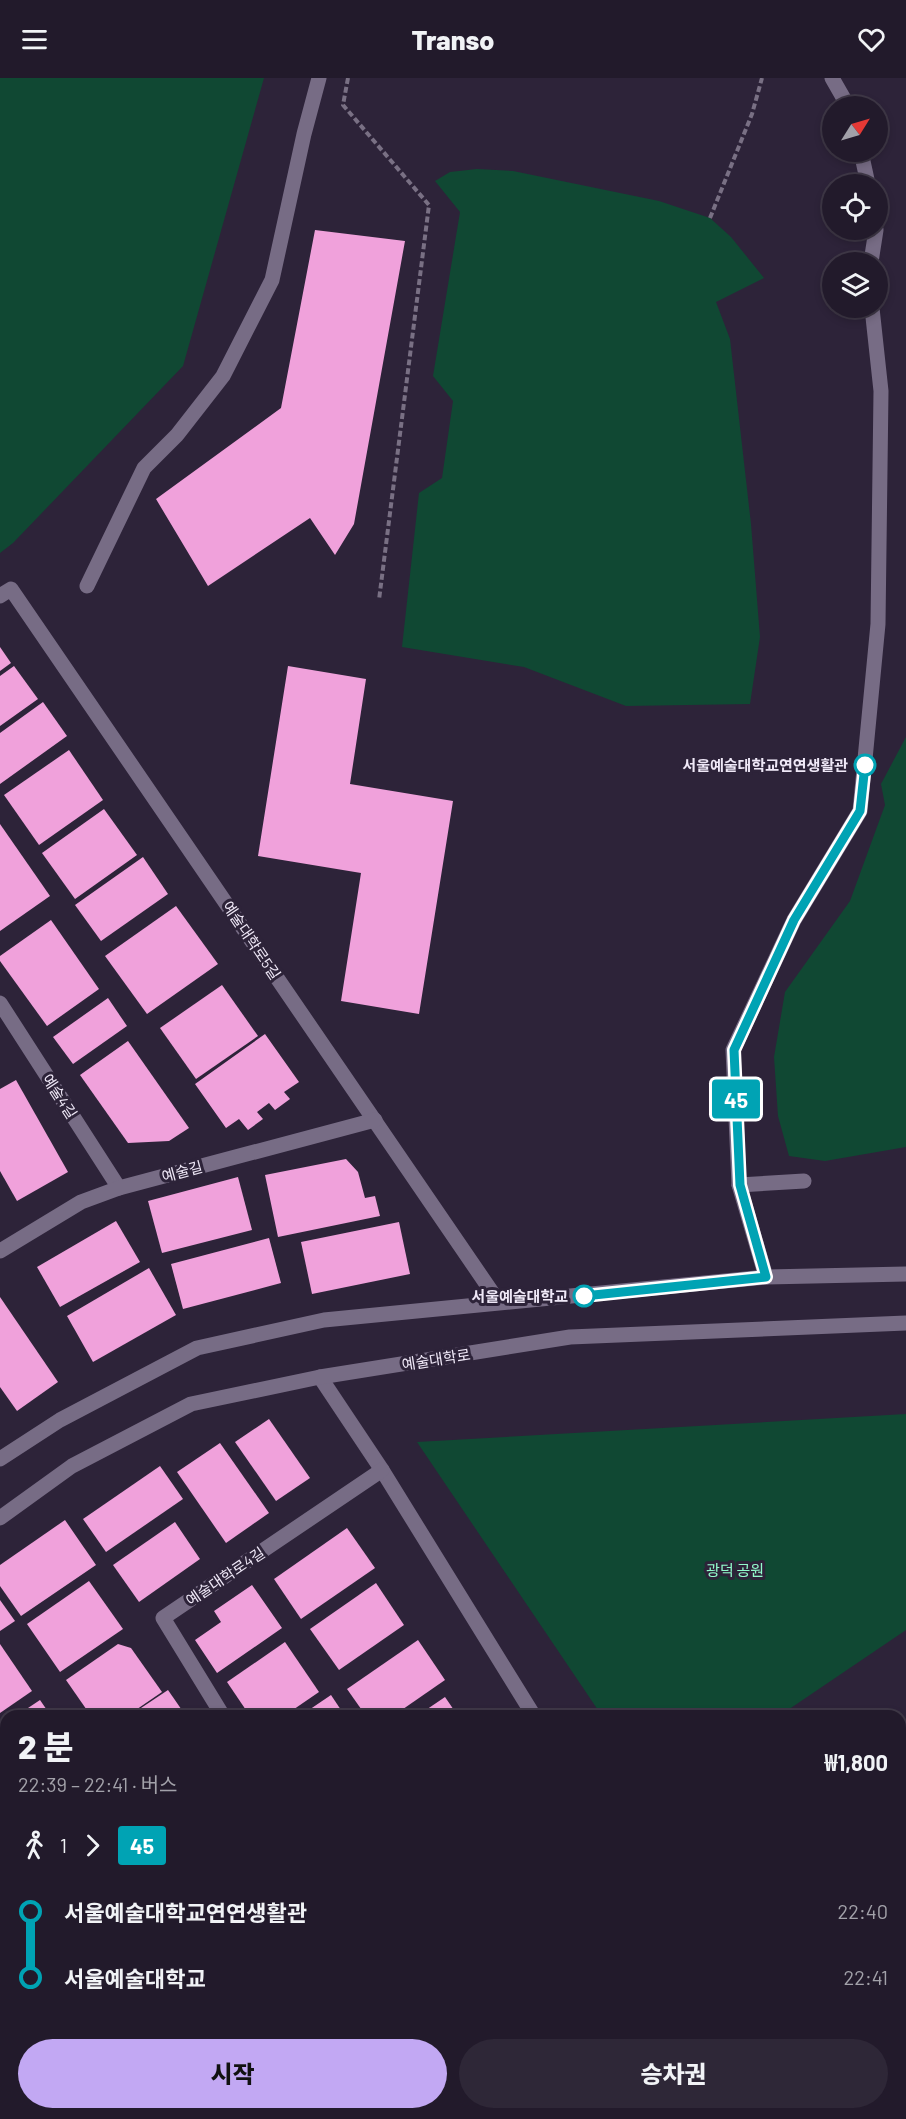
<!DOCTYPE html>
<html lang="ko">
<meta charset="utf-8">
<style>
:root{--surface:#221a2b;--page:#2e2737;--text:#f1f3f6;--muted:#a2a1a9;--line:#3f3847;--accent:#c2a8f3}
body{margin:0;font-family:Barlow,"Noto Sans KR",sans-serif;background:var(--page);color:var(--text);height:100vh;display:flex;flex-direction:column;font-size:22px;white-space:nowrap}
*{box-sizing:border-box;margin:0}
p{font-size:20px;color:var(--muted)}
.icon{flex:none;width:33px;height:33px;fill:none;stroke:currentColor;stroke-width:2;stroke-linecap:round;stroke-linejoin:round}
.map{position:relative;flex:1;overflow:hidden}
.drawer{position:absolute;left:0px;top:1632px;width:906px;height:410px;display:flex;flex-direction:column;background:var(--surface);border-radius:18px 18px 0 0;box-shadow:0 3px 9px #0003,0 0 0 2px var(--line)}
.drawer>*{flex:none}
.badge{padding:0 12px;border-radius:4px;font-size:21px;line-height:39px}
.needle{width:39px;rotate:53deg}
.tools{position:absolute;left:822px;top:18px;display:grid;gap:12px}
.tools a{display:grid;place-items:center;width:66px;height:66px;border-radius:50%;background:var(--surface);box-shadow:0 3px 9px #0003,0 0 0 2px var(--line);font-size:30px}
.map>.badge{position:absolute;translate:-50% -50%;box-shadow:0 0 0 3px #fff}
.legs{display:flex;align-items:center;gap:9px;height:66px;padding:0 18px;font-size:20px}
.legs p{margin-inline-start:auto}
.head{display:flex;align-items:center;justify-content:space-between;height:102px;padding:0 18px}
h1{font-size:33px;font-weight:800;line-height:45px}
.button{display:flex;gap:12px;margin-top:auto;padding:12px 18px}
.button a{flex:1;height:69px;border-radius:36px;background:var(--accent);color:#111;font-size:24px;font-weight:800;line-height:69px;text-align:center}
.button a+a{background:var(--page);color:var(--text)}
ul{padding:0 18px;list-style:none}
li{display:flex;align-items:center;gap:21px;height:66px;font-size:22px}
li i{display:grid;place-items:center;width:9px;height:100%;margin:0 8px;background:currentColor}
li i::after{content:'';width:15px;height:15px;margin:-8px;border:4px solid;border-radius:50%;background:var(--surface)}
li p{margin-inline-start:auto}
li:first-child i{background:linear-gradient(#0000 50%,currentColor 0)}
li:last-child i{background:linear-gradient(currentColor 50%,#0000 0)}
header{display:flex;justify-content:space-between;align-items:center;height:78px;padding:0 18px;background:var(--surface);font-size:27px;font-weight:800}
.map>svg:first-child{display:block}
.green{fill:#104833}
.building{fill:#f0a1db}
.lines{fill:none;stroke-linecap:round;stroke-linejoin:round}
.path{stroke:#797084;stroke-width:4;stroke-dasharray:6 3;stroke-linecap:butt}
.minor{stroke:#776c85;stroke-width:15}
.line-1-casing{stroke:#fff;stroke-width:14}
.line-1{stroke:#00a3b4;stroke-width:9}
.stop-1-dot{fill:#fff;stroke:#00a3b4;stroke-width:3}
.labels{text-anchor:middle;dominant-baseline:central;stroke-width:6;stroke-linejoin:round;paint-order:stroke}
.stop-label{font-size:15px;font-weight:bold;fill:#efe8f7;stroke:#2d2339;text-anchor:end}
.street-label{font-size:15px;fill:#efe8f7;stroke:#2d2339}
.park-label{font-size:15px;fill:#92fbcc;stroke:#2d2339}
</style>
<header><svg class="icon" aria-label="menu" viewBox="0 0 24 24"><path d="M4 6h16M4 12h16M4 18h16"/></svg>Transo<svg class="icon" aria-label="heart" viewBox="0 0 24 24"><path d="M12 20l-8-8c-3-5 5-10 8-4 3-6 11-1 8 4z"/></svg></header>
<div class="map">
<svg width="906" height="2041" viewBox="0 0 906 2041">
<rect width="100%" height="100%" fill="#2d2339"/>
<g class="green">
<polygon points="0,0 264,0 183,288 13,465 0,475"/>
<polygon points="477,91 513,93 659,123 710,140 731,159 764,200 716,224 730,261 751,446 760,559 750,626 626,628 524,589 402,569 419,415 442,400 453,323 433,298 460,134 435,103 450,94"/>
<polygon points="906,659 906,1069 825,1083 789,1078 778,1038 774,979 785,914 850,823 885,727 881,706"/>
<polygon points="906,1336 906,1552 779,1638 602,1638 417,1364"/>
<polygon points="906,1686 906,2041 850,2041 850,2036 900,2036 900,1689"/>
</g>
<g class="building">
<polygon points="315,152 405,163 354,446 335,477 310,440 208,508 156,421 281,330"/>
<polygon points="0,569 11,585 0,593"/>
<polygon points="14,588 38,621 0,648 0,598"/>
<polygon points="288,588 366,601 350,706 453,723 419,936 341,923 361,795 258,778"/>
<polygon points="43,624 67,658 0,706 0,655"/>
<polygon points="69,672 103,722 39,767 4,717"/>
<polygon points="104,731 137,777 75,821 42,775"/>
<polygon points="0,746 50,818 0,853"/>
<polygon points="143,779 168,816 101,863 75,827"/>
<polygon points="176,828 218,886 147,936 105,878"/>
<polygon points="51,842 99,911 47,948 0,883 0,878"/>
<polygon points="222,907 258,958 196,1001 160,950"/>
<polygon points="108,920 127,948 73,986 53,959"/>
<polygon points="265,956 299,1004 284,1014 290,1021 275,1032 269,1025 257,1034 263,1041 248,1052 239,1041 226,1050 195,1006"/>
<polygon points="128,963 189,1050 169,1063 128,1065 80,997"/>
<polygon points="16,1002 68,1094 17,1123 0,1093 0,1011"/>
<polygon points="346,1081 358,1094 365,1120 375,1118 380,1138 278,1159 265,1097"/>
<polygon points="238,1099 252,1152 162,1175 148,1123"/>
<polygon points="116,1143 140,1184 60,1229 37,1189"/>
<polygon points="399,1144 410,1196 312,1216 301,1164"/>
<polygon points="269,1160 281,1205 183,1231 171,1186"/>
<polygon points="149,1190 176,1237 93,1284 67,1238"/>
<polygon points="0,1219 58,1304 17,1333 0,1309"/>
<polygon points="269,1341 310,1400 276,1423 235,1364"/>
<polygon points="220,1365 269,1435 226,1465 177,1394"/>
<polygon points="160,1388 183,1421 106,1474 83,1441"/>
<polygon points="65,1442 96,1487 21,1538 0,1508 0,1487"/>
<polygon points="175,1444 200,1481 139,1524 113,1487"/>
<polygon points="347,1450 375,1490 301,1541 274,1501"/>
<polygon points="89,1503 123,1551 60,1594 27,1546"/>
<polygon points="376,1505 404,1547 339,1592 310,1551"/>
<polygon points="252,1507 282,1550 217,1595 195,1562 221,1544 214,1533"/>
<polygon points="0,1522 15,1543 0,1553"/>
<polygon points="418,1562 445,1602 393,1638 366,1638 347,1611"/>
<polygon points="285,1564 319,1614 284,1638 250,1638 227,1604"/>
<polygon points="0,1566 32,1613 0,1635"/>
<polygon points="118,1566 131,1570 162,1614 127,1638 91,1638 66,1602"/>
<polygon points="168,1612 186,1638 129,1638"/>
<polygon points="331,1617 345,1638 300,1638"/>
<polygon points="445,1619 458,1638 417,1638"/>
<polygon points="40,1622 51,1638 16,1638"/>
<polygon points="6,1645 6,1674 0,1665 0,1649"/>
<polygon points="6,1913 6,2036 96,2036 100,2041 0,2041 0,1917"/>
<polygon points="244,2036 325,2036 328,2041 236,2041"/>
<polygon points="380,2036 434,2036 438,2041 372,2041"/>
</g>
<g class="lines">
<g class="path">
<polyline points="348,0 343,27 429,127 379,522"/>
<polyline points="710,140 752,36 762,0"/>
</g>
<g class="minor">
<polyline points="832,0 848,28"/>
<polyline points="861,74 868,106"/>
<polyline points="871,184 876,152"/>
<polyline points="87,508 144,390 177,357 223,298 272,202 304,56 319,0"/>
<polyline points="0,518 11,511 498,1223"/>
<polyline points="0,925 119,1110"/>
<polyline points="739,1107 804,1103"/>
<polyline points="0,1173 81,1124 119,1110 375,1042"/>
<polyline points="766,1199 739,1107 733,972 794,842 860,733 878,546 881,313 872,230"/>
<polyline points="320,1299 382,1392 534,1638"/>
<polyline points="0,1381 60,1342 197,1270 324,1242 766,1199 906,1196"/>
<polyline points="0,1440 72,1388 191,1326 320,1299 570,1259 906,1245"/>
<polyline points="223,1638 163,1540 382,1392"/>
<polyline points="0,1767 6,1776"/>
<polyline points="474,2036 478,2041"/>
<polyline points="658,2036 659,2041"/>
<polyline points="184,2041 193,2036"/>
</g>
</g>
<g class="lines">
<g class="line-1-casing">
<polyline id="line-1" points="584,1218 766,1199 740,1107 734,972 794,842 860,733 865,687"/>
</g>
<use href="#line-1" class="line-1"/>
</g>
<g class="stop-1-dot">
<circle cx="865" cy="687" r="10"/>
<circle cx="584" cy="1218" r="10"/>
</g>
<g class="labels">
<g class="stop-label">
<text x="848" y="687">서울예술대학교연연생활관</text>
<text x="568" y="1218">서울예술대학교</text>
</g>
<g class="street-label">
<text transform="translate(252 862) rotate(56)">예술대학로5길</text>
<text transform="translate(60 1018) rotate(57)">예술4길</text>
<text transform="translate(182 1093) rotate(-15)">예술길</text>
<text transform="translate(436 1281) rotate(-9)">예술대학로</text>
<text transform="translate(225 1498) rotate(-34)">예술대학로4길</text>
</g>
<g class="park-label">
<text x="735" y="1492">광덕 공원</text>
</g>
</g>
</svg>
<div class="tools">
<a><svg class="needle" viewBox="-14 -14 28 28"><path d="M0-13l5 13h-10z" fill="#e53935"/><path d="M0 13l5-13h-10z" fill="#a2a1a9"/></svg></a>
<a><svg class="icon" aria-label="locate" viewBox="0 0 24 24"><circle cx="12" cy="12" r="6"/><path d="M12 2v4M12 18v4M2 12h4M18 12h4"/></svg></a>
<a><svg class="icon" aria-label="layers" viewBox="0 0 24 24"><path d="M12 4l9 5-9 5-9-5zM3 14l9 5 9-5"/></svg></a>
</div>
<b class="badge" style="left:736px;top:1021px;background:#00a3b4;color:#fff">45</b>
<section class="drawer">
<div class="head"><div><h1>2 분</h1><p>22:39 – 22:41 · 버스</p></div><b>₩1,800</b></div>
<div class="legs"><svg class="icon" aria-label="walk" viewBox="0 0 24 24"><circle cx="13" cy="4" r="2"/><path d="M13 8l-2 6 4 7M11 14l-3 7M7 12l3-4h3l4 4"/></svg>1<svg class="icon" aria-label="forward" viewBox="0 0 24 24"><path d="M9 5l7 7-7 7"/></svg><b class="badge" style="background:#00a3b4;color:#fff">45</b></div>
<ul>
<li><i style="color:#00a3b4"></i><b>서울예술대학교연연생활관</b><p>22:40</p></li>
<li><i style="color:#00a3b4"></i><b>서울예술대학교</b><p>22:41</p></li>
</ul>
<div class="button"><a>시작</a><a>승차권</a></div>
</section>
</div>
